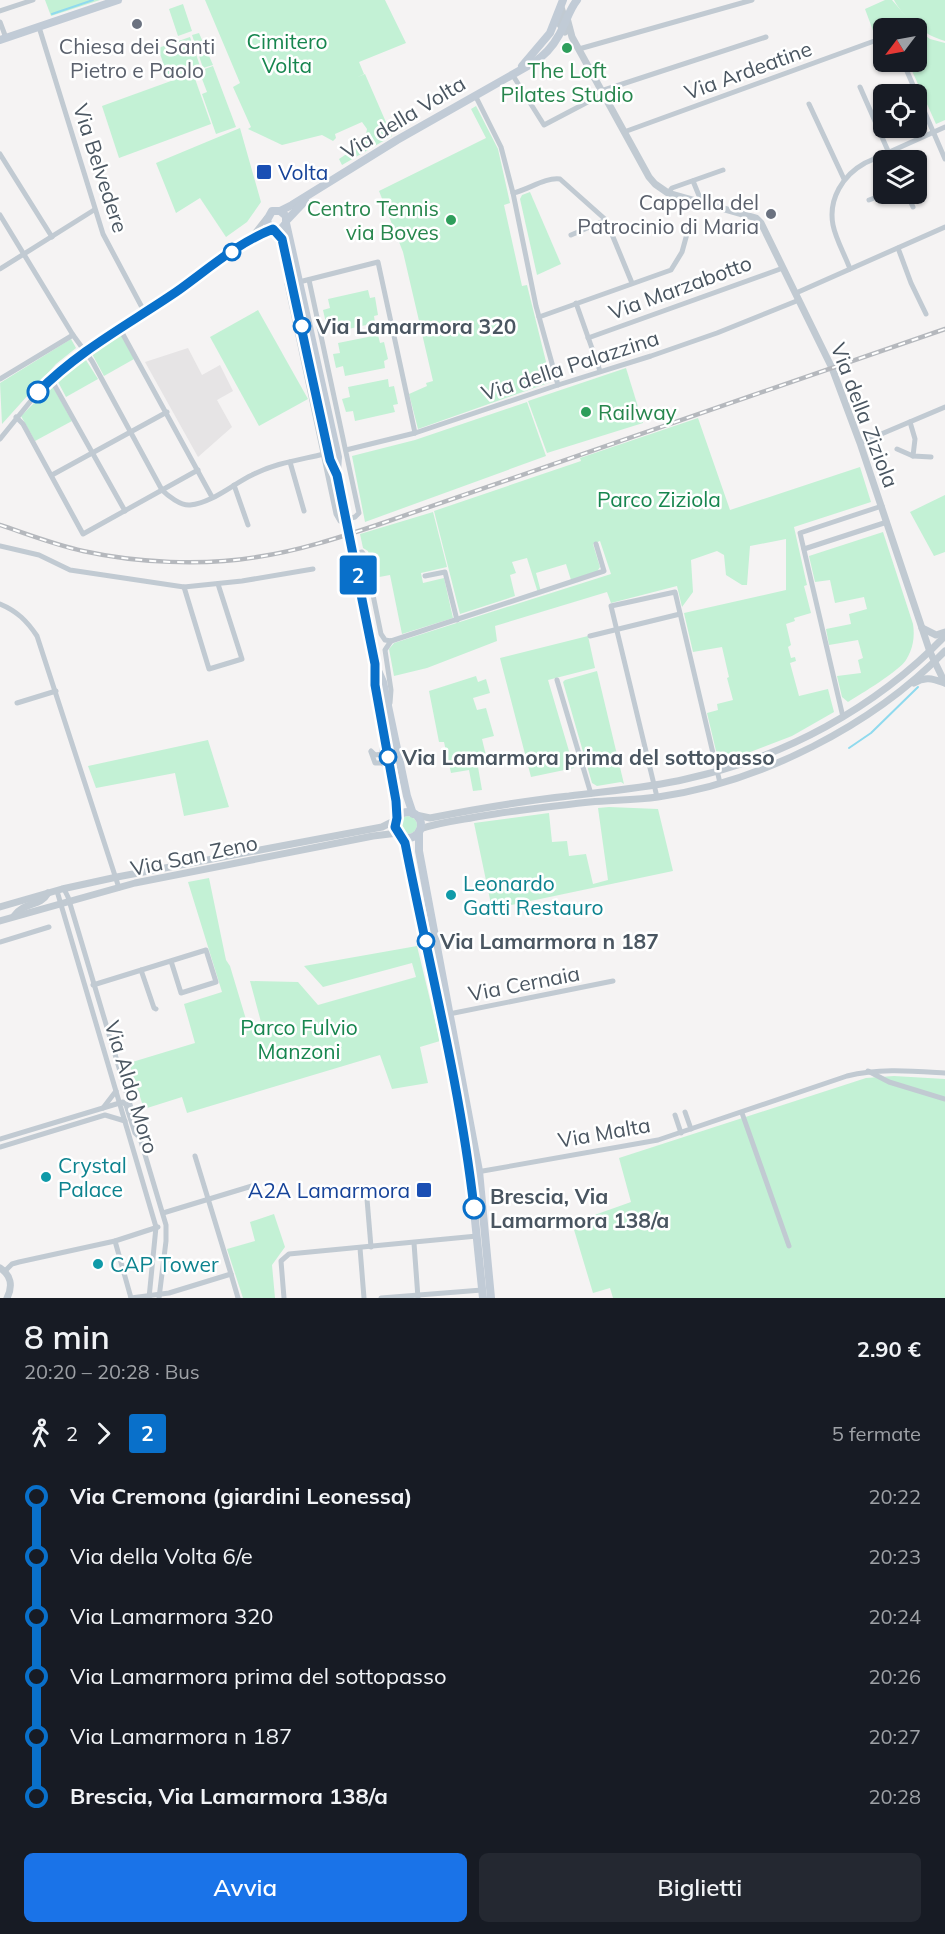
<!DOCTYPE html>
<html lang="it">
<meta charset="utf-8">
<style>
:root{--surface:#171b24;--page:#242831;--text:#f1f3f6;--muted:#9ea1a6;--accent:#1a73e8}
body{margin:0;font-family:Mulish,sans-serif;background:var(--page);color:var(--text);height:100vh;display:flex;flex-direction:column;font-size:22px;white-space:nowrap}
*{box-sizing:border-box;margin:0}
p{font-size:20px;color:var(--muted)}
.icon{flex:none;width:33px;height:33px;fill:none;stroke:currentColor;stroke-width:2;stroke-linecap:round;stroke-linejoin:round}
.map{position:relative;height:1298px;overflow:hidden}
.panel{display:flex;flex-direction:column;background:var(--surface);flex:1}
.panel>*{flex:none}
.badge{padding:0 12px;border-radius:4px;font-size:21px;line-height:39px}
.needle{width:39px;rotate:238deg}
.fabs{position:absolute;left:873px;top:18px;display:grid;gap:12px}
.fabs a{display:grid;place-items:center;width:54px;height:54px;border-radius:9px;background:var(--surface);box-shadow:0 2px 4px #0004;font-size:30px}
.map>.badge{position:absolute;translate:-50% -50%;box-shadow:0 0 0 3px #fff}
.legs{display:flex;align-items:center;gap:9px;height:66px;padding:0 24px;font-size:20px}
.legs p{margin-inline-start:auto}
.summary{display:flex;align-items:center;justify-content:space-between;height:102px;padding:0 24px}
h1{font-size:33px;font-weight:600;line-height:45px}
.action{display:flex;gap:12px;margin-top:auto;padding:12px 24px}
.action a{flex:1;height:69px;border-radius:9px;background:var(--accent);color:#fff;font-size:24px;font-weight:600;line-height:69px;text-align:center}
.action a+a{background:var(--page);color:var(--text)}
ul{padding:0 24px;list-style:none}
li{display:flex;align-items:center;gap:21px;height:60px;font-size:22px}
li i{display:grid;place-items:center;width:9px;height:100%;margin:0 8px;background:currentColor}
li i::after{content:'';width:15px;height:15px;margin:-8px;border:4px solid;border-radius:50%;background:var(--surface)}
li p{margin-inline-start:auto}
li:first-child i{background:linear-gradient(#0000 50%,currentColor 0)}
li:last-child i{background:linear-gradient(currentColor 50%,#0000 0)}
.map>svg:first-child{display:block}
.education{fill:#e6e4e5}
.green{fill:#c3f1d5}
.lines{fill:none;stroke-linecap:round;stroke-linejoin:round}
.stream{stroke:#90daee;stroke-width:2}
.minor{stroke:#c1cad2;stroke-width:5}
.tertiary{stroke:#c1cad2;stroke-width:7}
.secondary{stroke:#c1cbd6;stroke-width:8}
.rail-casing{stroke:#b5b8bd;stroke-width:4.5}
.rail{stroke:#fff;stroke-width:2;stroke-dasharray:7;stroke-linecap:butt}
.line-1-casing{stroke:#fff;stroke-width:14}
.line-1{stroke:#0970ca;stroke-width:9}
.worship-dot{fill:#6b7280;stroke:#fff;stroke-width:2}
.leisure-dot{fill:#2e9e5b;stroke:#fff;stroke-width:2}
.transit-dot{fill:#1a4fb4;stroke:#fff;stroke-width:2}
.stop-1-dot{fill:#fff;stroke:#0970ca;stroke-width:3}
.culture-dot{fill:#0f9aa8;stroke:#fff;stroke-width:2}
.labels{text-anchor:middle;dominant-baseline:central;stroke-width:5;stroke-linejoin:round;paint-order:stroke}
.park-label{font-size:21px;fill:#17864f;stroke:#fff}
.worship-label{font-size:21px;fill:#5b616d;stroke:#fff}
.leisure-label{font-size:21px;fill:#27864d;stroke:#fff}
.street-label{font-size:21px;fill:#4a5661;stroke:#fff}
.transit-label{font-size:21px;fill:#164399;stroke:#fff;text-anchor:start}
.stop-label{font-size:21px;font-weight:bold;fill:#4a5661;stroke:#fff;text-anchor:start}
.culture-label{font-size:21px;fill:#0d838f;stroke:#fff;text-anchor:start}
</style>
<div class="map">
<svg width="945" height="1298" viewBox="0 0 945 1298">
<rect width="100%" height="100%" fill="#f5f3f3"/>
<polygon class="education" points="188,348 202,375 220,365 233,391 217,400 232,427 198,457 145,362"/>
<g class="green">
<polygon points="45,0 100,0 51,16"/>
<polygon points="205,0 385,0 406,43 359,62 364,74 358,77 365,74 392,136 342,165 339,159 369,139 366,134 367,129 362,122 335,134 336,138 333,141 322,135 282,145 248,129 251,127 233,87 240,83"/>
<polygon points="885,0 892,0 916,28 884,28 883,35 875,36 865,9"/>
<path d="M894 0H945V41C924 35 905 20 894 0Z"/>
<polygon points="183,4 192,31 178,36 169,9"/>
<polygon points="916,29 930,39 945,43 945,120 936,124 908,62 916,62"/>
<polygon points="199,33 213,65 203,68 192,35"/>
<polygon points="190,37 201,69 169,80 158,48"/>
<polygon points="213,66 236,127 216,134 202,94 207,92 199,71"/>
<polygon points="193,73 211,124 119,158 102,106"/>
<polygon points="476,106 498,149 510,203 504,205 522,286 527,285 551,382 418,429 409,394 427,386 426,383 433,381 403,252 379,191 486,138 471,109"/>
<polygon points="240,128 261,202 247,222 226,237 200,198 176,213 156,163"/>
<polygon points="530,192 561,264 537,275 520,199 522,195"/>
<polygon points="368,290 370,298 375,297 378,315 374,316 375,323 335,332 333,322 326,323 323,310 330,308 328,299"/>
<polygon points="258,310 308,399 259,426 210,337"/>
<polygon points="120,333 134,359 104,376 91,352"/>
<polygon points="378,335 380,343 384,342 388,359 384,361 385,368 345,376 343,366 336,368 333,354 340,353 338,343"/>
<polygon points="71,339 76,348 56,364 2,424 0,383"/>
<polygon points="84,357 98,379 66,397 57,380"/>
<polygon points="626,368 643,423 547,453 528,401"/>
<polygon points="388,379 389,387 394,386 398,404 393,405 395,412 355,421 353,411 346,412 342,399 350,397 348,387"/>
<polygon points="52,385 72,421 35,441 21,416"/>
<polygon points="527,402 546,456 365,522 352,456 415,440"/>
<polygon points="698,418 730,510 860,467 871,502 794,527 807,585 804,586 811,613 794,618 795,621 786,624 791,645 788,647 791,658 795,657 796,661 790,663 799,696 828,689 834,712 792,736 724,762 717,755 707,713 718,710 717,704 733,700 727,678 729,677 722,647 693,652 684,613 786,590 786,539 750,546 747,585 742,585 726,575 724,555 717,551 691,560 693,592 682,607 677,586 611,603 607,592 495,626 497,641 427,668 394,676 389,649 394,643 611,574 600,541 593,544 600,567 597,572 571,580 566,564 536,573 541,592 538,593 527,558 512,562 516,573 510,575 515,596 460,614 434,511 581,461 580,458"/>
<polygon points="945,495 945,552 934,556 910,512"/>
<polygon points="433,512 447,567 421,573 423,583 444,578 453,618 402,634 390,575 374,578 368,551 363,548 360,534"/>
<path d="M883 532 913 624C915 637 913 649 906 660 899 671 861 694 848 702L842 697 837 676 861 673 858 660 863 658 858 640 829 645 826 629 851 624 849 614 867 609 864 597 835 603 830 580 815 582 809 556Z"/>
<polygon points="588,636 595,668 548,680 574,768 531,777 500,658"/>
<polygon points="597,671 624,784 621,782 597,786 592,783 563,682 565,680"/>
<polygon points="476,676 478,682 486,679 490,693 473,698 477,710 486,708 494,736 482,739 488,764 478,767 482,790 473,791 469,770 451,773 444,742 439,742 429,691"/>
<polygon points="208,740 229,807 184,816 175,773 96,788 88,766"/>
<polygon points="609,807 658,809 673,871 492,909 474,823 549,813 552,842 567,841 569,856 586,854 593,884 608,880 598,808"/>
<circle cx="408" cy="825" r="9"/>
<polygon points="209,878 226,960 230,966 248,1026 261,1022 250,981 298,982 318,1005 416,977 412,963 323,987 304,966 417,946 440,1041 420,1047 428,1083 392,1089 380,1055 187,1113 182,1097 144,1109 129,1063 195,1043 184,1004 222,992 188,882"/>
<polygon points="894,1076 945,1079 945,1298 613,1298 610,1288 593,1293 572,1223 631,1202 619,1158 866,1078"/>
<polygon points="274,1214 285,1247 272,1265 275,1298 243,1298 227,1249 255,1241 250,1222"/>
</g>
<g class="lines">
<g class="stream">
<polyline points="52,14 93,0"/>
<polyline points="849,748 871,733 918,687"/>
</g>
<g class="minor">
<polyline points="0,11 33,0"/>
<polyline points="0,22 6,38"/>
<polyline points="39,27 103,234 145,313"/>
<polyline points="579,49 752,0"/>
<polyline points="903,62 945,159"/>
<polyline points="512,74 544,125 603,94"/>
<polyline points="860,87 892,160"/>
<polyline points="601,91 766,37"/>
<polyline points="475,95 501,147 513,193 536,306 558,385"/>
<polyline points="809,104 844,179"/>
<polyline points="624,132 877,40 884,40"/>
<polyline points="0,154 52,237"/>
<polyline points="693,181 702,203"/>
<path d="M513 193C528 190 545 177 560 179L606 220 632 283"/>
<polyline points="668,193 672,188 723,170"/>
<polyline points="907,194 913,207"/>
<polyline points="869,200 885,194"/>
<path d="M0 215 73 335 92 361 162 490C168 496 181 506 190 505 212 503 233 484 252 475 275 463 299 460 324 454"/>
<polyline points="571,235 606,220"/>
<polyline points="251,237 266,218"/>
<polyline points="898,248 911,283 926,314"/>
<polyline points="0,269 94,210"/>
<path d="M850 269C845 255 836 240 833 225 828 199 843 175 865 163L945 127"/>
<polyline points="299,282 378,262 415,433"/>
<polyline points="292,283 287,284 336,514 340,521 355,517 359,513 309,280"/>
<polyline points="796,293 945,227"/>
<polyline points="576,303 600,371"/>
<polyline points="539,317 671,270 682,252 690,223"/>
<polyline points="120,329 212,497"/>
<polyline points="588,338 783,268"/>
<polyline points="0,379 73,335"/>
<polyline points="51,379 125,511"/>
<polyline points="16,417 23,424 83,534 198,470"/>
<polyline points="910,422 915,439 913,456"/>
<polyline points="0,439 38,392 64,367 207,271 249,239 273,229"/>
<polyline points="860,443 945,407"/>
<polyline points="897,449 913,456 931,457"/>
<polyline points="346,450 415,433 558,385 651,356 717,333 799,300"/>
<polyline points="290,462 304,511"/>
<polyline points="52,475 167,412"/>
<polyline points="234,485 248,525"/>
<polyline points="0,546 39,555 70,570 184,587 242,581 313,569"/>
<polyline points="804,549 887,522"/>
<polyline points="345,556 362,552 365,556 381,634 385,640 391,641 604,571 596,544"/>
<polyline points="425,576 445,572 457,620"/>
<polyline points="184,587 209,669 242,659 218,584"/>
<path d="M0 604C17 611 27 621 37 636L119 888"/>
<polyline points="590,636 680,614"/>
<polyline points="557,680 591,794"/>
<polyline points="17,703 56,691"/>
<polyline points="390,703 391,690 385,650 391,641"/>
<polyline points="843,717 800,533 882,506"/>
<polyline points="371,751 375,755 382,754 382,736"/>
<polyline points="371,752 375,763 382,763 389,768"/>
<polyline points="657,797 611,606 675,592 720,783"/>
<polyline points="64,889 68,897 166,1225 166,1241 159,1298"/>
<polyline points="57,891 156,1227 149,1298"/>
<polyline points="0,942 49,927"/>
<polyline points="141,970 154,1008 156,1009"/>
<polyline points="93,985 206,950 216,982 181,993 171,961"/>
<polyline points="449,1014 613,981"/>
<polyline points="868,1071 889,1082 945,1099"/>
<polyline points="103,1108 123,1102 126,1105 135,1133 139,1137"/>
<polyline points="685,1112 691,1129"/>
<polyline points="742,1113 789,1246"/>
<polyline points="675,1115 681,1133"/>
<polyline points="0,1139 103,1108 116,1091"/>
<polyline points="0,1147 105,1115 125,1121"/>
<path d="M477 1172 658 1140 847 1076C880 1068 912 1071 945 1073"/>
<polyline points="366,1187 371,1247"/>
<polyline points="163,1213 252,1186"/>
<polyline points="115,1241 131,1298"/>
<polyline points="414,1243 418,1298"/>
<polyline points="360,1248 364,1298"/>
<polyline points="5,1271 12,1264 19,1262 115,1241 158,1227"/>
<polyline points="231,1274 238,1298"/>
<polyline points="131,1298 169,1293 231,1274 195,1156"/>
<polyline points="284,1298 281,1261 289,1254 477,1236"/>
<polyline points="381,1298 482,1290"/>
</g>
<g class="tertiary">
<polyline points="561,7 563,13 559,23 565,32"/>
<polyline points="567,18 572,37 649,177 655,184 668,193 756,218 761,223 832,368 860,443 930,652 945,683"/>
<polyline points="922,628 936,635 945,632"/>
<path d="M914 683C925 676 933 679 945 683"/>
<path d="M416 815 430 818C476 809 522 801 569 796 607 791 648 788 686 779 783 758 876 708 945 636"/>
<path d="M420 829C440 822 461 820 482 816 518 810 554 806 590 802 613 800 636 800 658 797 761 782 872 726 945 651"/>
<polyline points="0,907 62,889 117,877 382,827 396,820"/>
<path d="M14 916C25 901 40 907 48 893"/>
<polyline points="0,921 135,883 373,836 398,833"/>
<path d="M0 1268C11 1275 13 1286 7 1298"/>
</g>
<g class="secondary">
<polyline points="0,40 118,0"/>
<polyline points="522,66 550,33 563,0"/>
<path d="M280 211 286 216V223L281 229C273 231 268 227 267 220L272 211H280L292 205 397 140 533 63C544 56 553 46 559 35 566 23 569 10 577 0"/>
<polyline points="287,220 305,201"/>
<polyline points="286,223 338,457 337,472"/>
<polyline points="275,230 284,242 330,460 337,475 375,665 375,685 396,801 397,818"/>
<polyline points="377,668 383,682 407,796 413,814"/>
<circle cx="408" cy="825" r="13"/>
<polyline points="419,832 419,851 479,1171 491,1298"/>
<polyline points="401,836 405,843 462,1121 471,1181 483,1298"/>
</g>
<g class="rail-casing">
<path id="rail" d="M0 525C27 534 55 545 83 551 137 563 203 566 257 557 298 551 338 538 377 525L945 329"/>
</g>
<use href="#rail" class="rail"/>
</g>
<g class="lines">
<g class="line-1-casing">
<path id="line-1" d="M38 392C78 351 129 324 176 292 207 270 237 243 273 229L282 239 330 460 337 475 375 664V685L396 801 397 818 395 827 405 843C429 965 460 1085 474 1208"/>
</g>
<use href="#line-1" class="line-1"/>
</g>
<g class="worship-dot">
<circle cx="137" cy="24" r="6"/>
<circle cx="771" cy="214" r="6"/>
</g>
<g class="leisure-dot">
<circle cx="567" cy="48" r="6"/>
<circle cx="451" cy="220" r="6"/>
<circle cx="586" cy="412" r="6"/>
</g>
<g class="transit-dot">
<rect x="256" y="164" width="16" height="16" rx="3"/>
<rect x="416" y="1182" width="16" height="16" rx="3"/>
</g>
<g class="stop-1-dot">
<circle cx="232" cy="252" r="8"/>
<circle cx="302" cy="326" r="8"/>
<circle cx="38" cy="392" r="10"/>
<circle cx="388" cy="757" r="8"/>
<circle cx="426" cy="941" r="8"/>
<circle cx="474" cy="1208" r="10"/>
</g>
<g class="culture-dot">
<circle cx="451" cy="895" r="6"/>
<circle cx="46" cy="1177" r="6"/>
<circle cx="98" cy="1264" r="6"/>
</g>
<g class="labels">
<g class="park-label">
<text x="287" y="41">Cimitero<tspan x="287" dy="24">Volta</tspan></text>
<text x="659" y="499">Parco Ziziola</text>
<text x="299" y="1027">Parco Fulvio<tspan x="299" dy="24">Manzoni</tspan></text>
</g>
<g class="worship-label">
<text x="137" y="46">Chiesa dei Santi<tspan x="137" dy="24">Pietro e Paolo</tspan></text>
<text x="759" y="202" text-anchor="end">Cappella del<tspan x="759" dy="24">Patrocinio di Maria</tspan></text>
</g>
<g class="leisure-label">
<text x="567" y="70">The Loft<tspan x="567" dy="24">Pilates Studio</tspan></text>
<text x="439" y="208" text-anchor="end">Centro Tennis<tspan x="439" dy="24">via Boves</tspan></text>
<text x="598" y="412" text-anchor="start">Railway</text>
</g>
<g class="street-label">
<text transform="translate(748 70) rotate(-20)">Via Ardeatine</text>
<text transform="translate(403 117) rotate(-31)">Via della Volta</text>
<text transform="translate(101 168) rotate(72)">Via Belvedere</text>
<text transform="translate(680 287) rotate(-20)">Via Marzabotto</text>
<text transform="translate(570 365) rotate(-18)">Via della Palazzina</text>
<text transform="translate(865 415) rotate(69)">Via della Ziziola</text>
<text transform="translate(194 855) rotate(-12)">Via San Zeno</text>
<text transform="translate(524 983) rotate(-11)">Via Cernaia</text>
<text transform="translate(132 1087) rotate(73)">Via Aldo Moro</text>
<text transform="translate(604 1132) rotate(-10)">Via Malta</text>
</g>
<g class="transit-label">
<text x="278" y="172">Volta</text>
<text x="410" y="1190" text-anchor="end">A2A Lamarmora</text>
</g>
<g class="stop-label">
<text x="316" y="326">Via Lamarmora 320</text>
<text x="402" y="757">Via Lamarmora prima del sottopasso</text>
<text x="440" y="941">Via Lamarmora n 187</text>
<text x="490" y="1196">Brescia, Via<tspan x="490" dy="24">Lamarmora 138/a</tspan></text>
</g>
<g class="culture-label">
<text x="463" y="883">Leonardo<tspan x="463" dy="24">Gatti Restauro</tspan></text>
<text x="58" y="1165">Crystal<tspan x="58" dy="24">Palace</tspan></text>
<text x="110" y="1264">CAP Tower</text>
</g>
</g>
</svg>
<div class="fabs">
<a><svg class="needle" viewBox="-14 -14 28 28"><path d="M0-13l5 13h-10z" fill="#e53935"/><path d="M0 13l5-13h-10z" fill="#9ea1a6"/></svg></a>
<a><svg class="icon" aria-label="locate" viewBox="0 0 24 24"><circle cx="12" cy="12" r="6"/><path d="M12 2v4M12 18v4M2 12h4M18 12h4"/></svg></a>
<a><svg class="icon" aria-label="layers" viewBox="0 0 24 24"><path d="M12 4l9 5-9 5-9-5zM3 14l9 5 9-5"/></svg></a>
</div>
<b class="badge" style="left:358px;top:575px;background:#0970ca;color:#fff">2</b>
</div>
<section class="panel">
<div class="summary"><div><h1>8 min</h1><p>20:20 – 20:28 · Bus</p></div><b>2.90 €</b></div>
<div class="legs"><svg class="icon" aria-label="walk" viewBox="0 0 24 24"><circle cx="13" cy="4" r="2"/><path d="M13 8l-2 6 4 7M11 14l-3 7M7 12l3-4h3l4 4"/></svg>2<svg class="icon" aria-label="forward" viewBox="0 0 24 24"><path d="M9 5l7 7-7 7"/></svg><b class="badge" style="background:#0970ca;color:#fff">2</b><p>5 fermate</p></div>
<ul>
<li><i style="color:#0970ca"></i><b>Via Cremona (giardini Leonessa)</b><p>20:22</p></li>
<li><i style="color:#0970ca"></i><span>Via della Volta 6/e</span><p>20:23</p></li>
<li><i style="color:#0970ca"></i><span>Via Lamarmora 320</span><p>20:24</p></li>
<li><i style="color:#0970ca"></i><span>Via Lamarmora prima del sottopasso</span><p>20:26</p></li>
<li><i style="color:#0970ca"></i><span>Via Lamarmora n 187</span><p>20:27</p></li>
<li><i style="color:#0970ca"></i><b>Brescia, Via Lamarmora 138/a</b><p>20:28</p></li>
</ul>
<div class="action"><a>Avvia</a><a>Biglietti</a></div>
</section>
